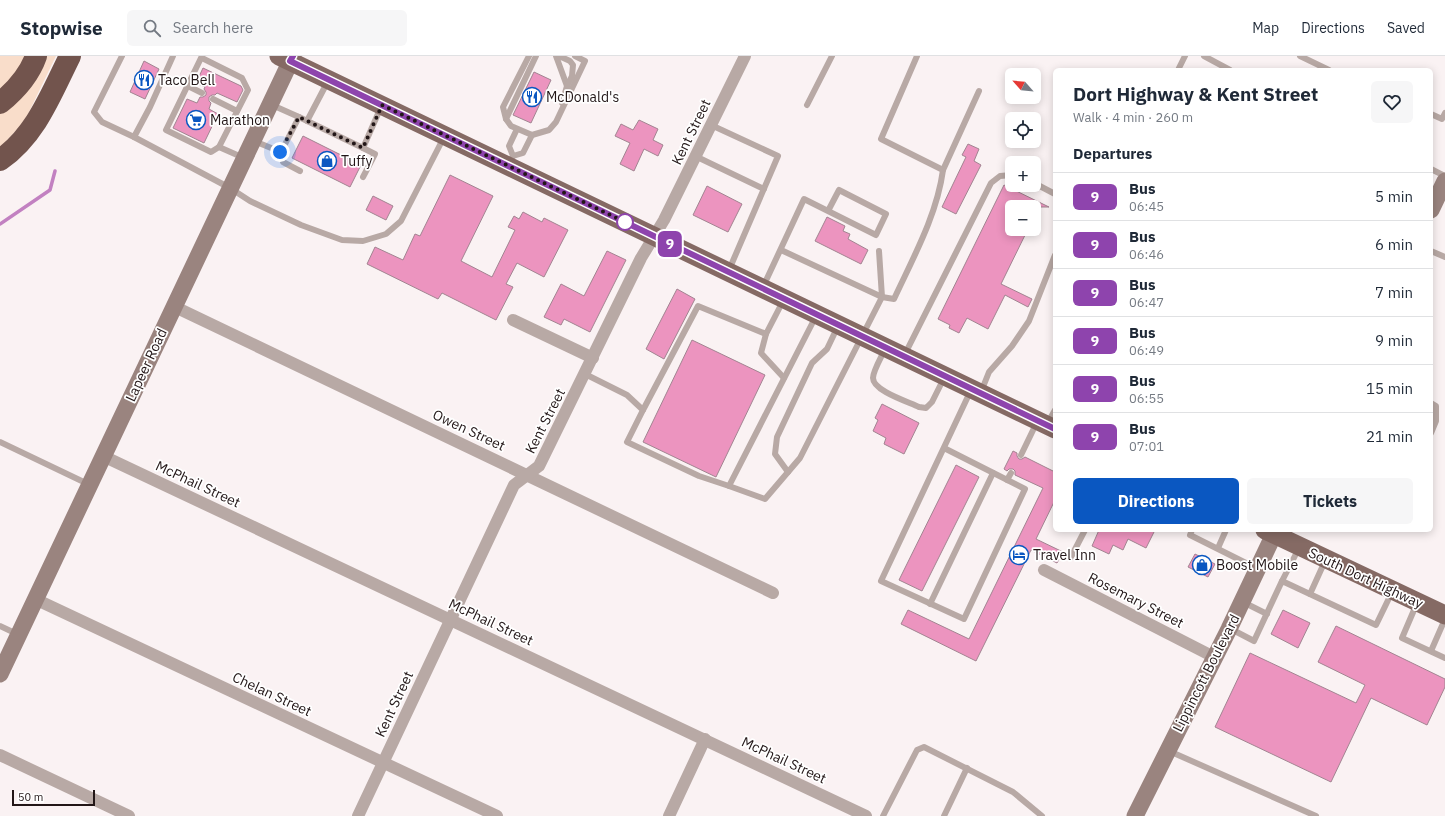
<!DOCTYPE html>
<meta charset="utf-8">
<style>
:root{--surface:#fff;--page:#f6f6f7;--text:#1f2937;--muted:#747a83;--line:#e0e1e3;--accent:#0a57c1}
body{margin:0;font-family:"IBM Plex Sans",sans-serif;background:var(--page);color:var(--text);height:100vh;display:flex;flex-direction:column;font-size:15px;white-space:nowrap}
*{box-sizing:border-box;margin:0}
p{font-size:13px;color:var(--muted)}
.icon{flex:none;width:22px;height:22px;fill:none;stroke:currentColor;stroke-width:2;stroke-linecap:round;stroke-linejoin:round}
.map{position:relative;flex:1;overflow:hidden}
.details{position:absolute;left:1053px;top:12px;width:380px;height:464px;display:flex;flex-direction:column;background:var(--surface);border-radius:6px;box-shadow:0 2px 10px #0003}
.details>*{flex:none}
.badge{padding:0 8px;border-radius:6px;font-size:14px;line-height:26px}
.needle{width:26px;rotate:297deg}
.fabs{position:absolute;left:1005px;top:12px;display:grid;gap:8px}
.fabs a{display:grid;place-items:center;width:36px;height:36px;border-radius:6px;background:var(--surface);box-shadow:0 2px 10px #0003;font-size:20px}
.scale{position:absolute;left:12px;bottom:10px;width:83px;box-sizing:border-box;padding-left:4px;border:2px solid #221617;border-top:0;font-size:11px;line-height:14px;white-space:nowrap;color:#221617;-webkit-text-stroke:3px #fff;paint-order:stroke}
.you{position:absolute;width:20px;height:20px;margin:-10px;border:3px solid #fff;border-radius:50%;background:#1a73e8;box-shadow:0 0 0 6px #1a73e833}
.map>.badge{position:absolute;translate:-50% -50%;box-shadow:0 0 0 2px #fff}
h2{padding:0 20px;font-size:15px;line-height:36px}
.round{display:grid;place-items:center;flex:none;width:42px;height:42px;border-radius:6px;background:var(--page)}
.summary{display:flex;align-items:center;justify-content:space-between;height:68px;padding:0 20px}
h1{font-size:19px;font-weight:700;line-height:30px}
.action{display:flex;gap:8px;margin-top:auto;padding:8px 20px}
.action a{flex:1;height:46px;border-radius:6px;background:var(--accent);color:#fff;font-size:16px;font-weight:700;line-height:46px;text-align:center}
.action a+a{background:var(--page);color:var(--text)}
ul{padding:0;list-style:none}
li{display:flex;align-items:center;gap:12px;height:48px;padding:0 20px;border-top:1px solid var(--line)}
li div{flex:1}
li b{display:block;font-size:15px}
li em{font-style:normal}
li .badge{min-width:44px;font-weight:700;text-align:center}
header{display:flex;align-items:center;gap:24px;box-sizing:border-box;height:56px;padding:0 20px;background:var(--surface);border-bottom:1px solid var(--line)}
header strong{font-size:19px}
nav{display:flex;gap:22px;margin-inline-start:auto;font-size:14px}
.search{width:280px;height:36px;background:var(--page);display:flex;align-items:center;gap:10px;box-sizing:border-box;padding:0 14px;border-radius:6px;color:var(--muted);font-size:15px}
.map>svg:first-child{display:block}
.green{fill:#f9ddca}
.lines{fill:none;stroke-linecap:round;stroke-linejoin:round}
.stream{stroke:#c281c1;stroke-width:3.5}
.building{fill:#ec94bf;stroke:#a28491}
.lane{stroke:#b8a9a5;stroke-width:6}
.street{stroke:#b8a9a5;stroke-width:12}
.secondary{stroke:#9a847f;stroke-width:17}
.primary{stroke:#856a64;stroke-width:19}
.highway{stroke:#72544d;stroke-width:22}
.line-casing{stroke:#fff;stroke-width:9}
.line{stroke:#8e44ad;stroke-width:6}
.walk{stroke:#221617;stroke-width:4;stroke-dasharray:0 7.2}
.stop-dot{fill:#fff;stroke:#8e44ad;stroke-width:2}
.labels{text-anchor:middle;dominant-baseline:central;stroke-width:3.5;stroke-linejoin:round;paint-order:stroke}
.poi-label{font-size:14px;fill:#221617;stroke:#fff;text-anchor:start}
.street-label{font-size:14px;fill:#221617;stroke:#fff}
</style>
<header>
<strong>Stopwise</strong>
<div class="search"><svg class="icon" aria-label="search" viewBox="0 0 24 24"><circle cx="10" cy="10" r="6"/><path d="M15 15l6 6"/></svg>Search here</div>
<nav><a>Map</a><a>Directions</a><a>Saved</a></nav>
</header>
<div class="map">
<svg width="1445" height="760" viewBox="0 0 1445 760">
<rect width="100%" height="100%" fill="#faf2f3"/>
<g class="green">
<polygon points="0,0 26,0 21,11 0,36"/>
<polygon points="43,0 56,0 28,58 21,69 0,92 0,56"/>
</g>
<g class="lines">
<polyline class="stream" points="0,168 50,134 55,115"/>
</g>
<g class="building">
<polygon points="144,5 159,13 145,43 130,36"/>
<polygon points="203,12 241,30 243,34 237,46 217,37 215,39 212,39 209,41 209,45 211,47 209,53 218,58 204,87 173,72 187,43 197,47 200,41 203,41 206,39 206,36 204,33 205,31 196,27"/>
<polygon points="534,16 551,24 531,67 513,59"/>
<polygon points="639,64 658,73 653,84 663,89 658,100 644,93 634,115 620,108 630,87 615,80 621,68 633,74"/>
<polygon points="303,80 361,109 350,131 292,102"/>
<polygon points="968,88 979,93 974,105 981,109 956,158 942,151 966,101 962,99"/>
<polygon points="450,119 493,140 461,205 492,221 515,174 508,171 514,160 519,163 523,156 542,166 544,162 568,174 544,221 517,207 506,228 513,231 496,264 442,237 438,243 367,208 375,191 403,204 415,178 420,180"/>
<polygon points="1004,129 1049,151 1012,151 1012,173 1028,173 1001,228 1032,243 1028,251 1005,239 988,273 967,262 959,277 949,272 950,269 938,263"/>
<polygon points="707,130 742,148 728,176 693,159"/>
<polygon points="373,140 393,150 386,164 366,154"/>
<polygon points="827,161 845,170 843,175 850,178 848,183 868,194 861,208 815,185"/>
<polygon points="607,195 626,204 590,276 564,263 561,269 544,261 561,228 584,240"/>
<polygon points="677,233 695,243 664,303 646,293"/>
<polygon points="692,284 765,319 716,421 643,386"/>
<polygon points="882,348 919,367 904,398 884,388 886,382 873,375 878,364 875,362"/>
<polygon points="1013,395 1017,397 1017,400 1019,403 1022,403 1025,401 1055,416 1055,444 1036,483 1063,496 1057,507 1031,494 976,605 901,568 908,554 969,583 1043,432 1015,419 1015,415 1013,413 1009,413 1007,415 1004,413"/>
<polygon points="956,409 979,421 922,535 899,524"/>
<polygon points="1099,474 1155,474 1146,492 1128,483 1123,494 1113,489 1109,498 1092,490"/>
<polygon points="1195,498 1215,508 1208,521 1188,511"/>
<polygon points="1283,554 1310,567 1298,592 1271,578"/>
<polygon points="1336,570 1445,623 1445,631 1427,669 1371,642 1331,726 1215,671 1250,597 1356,647 1365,629 1318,606"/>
</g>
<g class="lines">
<g class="lane">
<polyline points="122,0 94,56 102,66 134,81 230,132 250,145 301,169 342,184 363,185 386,178 401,165 444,81"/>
<polyline points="202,0 166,74 211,96 219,91 244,102"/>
<polyline points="529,0 503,51 506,63 511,70 532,79 549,74 556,66 585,5 575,0"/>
<polyline points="556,0 567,30 562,47"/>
<polyline points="559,0 570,5 573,9 572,20 567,30"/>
<polyline points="1204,0 1230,14"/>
<polyline points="1300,0 1329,14"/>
<polyline points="202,2 242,22 248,34 219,91"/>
<polyline points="1178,14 1185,0"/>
<polyline points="188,30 202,37"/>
<polyline points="213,43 237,55"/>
<polyline points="807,49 832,0"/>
<polyline points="1431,58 1442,63 1445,57"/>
<polyline points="299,61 363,92 381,51"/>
<polyline points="506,63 536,0"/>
<polyline points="307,65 328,25"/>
<polyline points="711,69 778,100 729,214"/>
<polyline points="134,81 150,51 173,0"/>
<polyline points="254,85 281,96 299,61 272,49"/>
<polyline points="363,92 375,98 363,121"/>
<polyline points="281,96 283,106 300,115"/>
<polyline points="513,100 523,97 532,79"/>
<polyline points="695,100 764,133"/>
<polyline points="509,108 513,100 509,90 517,73"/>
<polyline points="1431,113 1445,120"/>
<polyline points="943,114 979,35"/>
<polyline points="1034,127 1055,138"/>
<path d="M781 194 882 241 894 243C913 202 937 159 943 114L881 83 917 0"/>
<polyline points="1431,195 1445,201"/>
<polyline points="763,231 804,143 876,179 886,158 839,134 828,155"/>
<polyline points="766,278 761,297 784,322"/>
<path d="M885 293C882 300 873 315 873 322 873 335 909 346 919 351L926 352 932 346 944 322"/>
<polyline points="905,298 991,127 1000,120 1012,119"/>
<polyline points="585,318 627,339 643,354 627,386 699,420 729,430 816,260"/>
<polyline points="981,336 989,316 1012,290 1029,265 1055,199"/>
<polyline points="1431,347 1436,350 1436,365 1431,377"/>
<polyline points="643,354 698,250 766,278 783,245"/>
<polyline points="1047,368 1055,354"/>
<polyline points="0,386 88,428"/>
<polyline points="944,392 1025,433 964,563 881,525 971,334"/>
<polyline points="1021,399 1037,366"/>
<polyline points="788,416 775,398 777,381 812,307 827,293 838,270"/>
<polyline points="1007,424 1011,417"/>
<polyline points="729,430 765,443 800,402 882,241 879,195"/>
<polyline points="1192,474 1190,479 1256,512"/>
<polyline points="1218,492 1226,474"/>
<polyline points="1071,501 1085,474"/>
<polyline points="1282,525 1299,492"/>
<polyline points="1310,538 1325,505"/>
<polyline points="1243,546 1267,558"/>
<polyline points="1417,547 1402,582 1445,602"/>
<polyline points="930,548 993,417"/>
<polyline points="0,570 17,578"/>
<polyline points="1231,573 1254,585 1282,525 1376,569 1392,536"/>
<polyline points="1431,595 1445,563"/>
<polyline points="1169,695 1316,760"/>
<polyline points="883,760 917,694 924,691 1013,736 1042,760"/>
<polyline points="944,760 967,712"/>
</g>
<g class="street">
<polyline points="173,250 773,537"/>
<polyline points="513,264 593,302"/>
<polyline points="103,400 866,760"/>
<polyline points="1044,514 1214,601"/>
<polyline points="35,543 497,760"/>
<polyline points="0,699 129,760"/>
<polyline points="358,760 514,429 539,410 641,202 664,164 745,0"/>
<polyline points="669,760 705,683"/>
</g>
<g class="secondary">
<polyline points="1431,154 1445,125"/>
<polyline points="0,618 293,0"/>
<polyline points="1135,760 1229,573 1276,474"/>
</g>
<g class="primary">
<polyline points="279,0 1055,373"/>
<polyline points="1265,474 1445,559"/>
</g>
<g class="highway">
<path d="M0 47C16 34 29 20 36 0"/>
<path d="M0 104C36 79 51 38 70 0"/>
</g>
</g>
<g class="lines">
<g class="line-casing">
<polyline id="line" points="293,0 290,5 1055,373"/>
</g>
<use href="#line" class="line"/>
<polyline class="walk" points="280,96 299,61 363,92 382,49 625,166"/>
</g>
<defs>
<g id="restaurant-ring" transform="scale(1)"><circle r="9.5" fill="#fff" stroke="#0a57c1" stroke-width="1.5"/><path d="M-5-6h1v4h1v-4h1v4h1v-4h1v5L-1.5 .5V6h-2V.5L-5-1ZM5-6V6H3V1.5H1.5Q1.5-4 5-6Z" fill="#0a57c1"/></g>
<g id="supermarket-ring" transform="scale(1)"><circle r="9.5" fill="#fff" stroke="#0a57c1" stroke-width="1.5"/><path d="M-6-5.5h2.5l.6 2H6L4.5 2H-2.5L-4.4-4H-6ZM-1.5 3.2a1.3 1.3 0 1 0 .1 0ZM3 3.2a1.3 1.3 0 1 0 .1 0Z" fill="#0a57c1"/></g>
<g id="shop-ring" transform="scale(1)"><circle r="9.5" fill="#fff" stroke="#0a57c1" stroke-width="1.5"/><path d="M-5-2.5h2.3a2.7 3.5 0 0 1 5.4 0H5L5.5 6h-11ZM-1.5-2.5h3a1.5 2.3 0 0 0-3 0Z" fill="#0a57c1"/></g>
<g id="hotel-ring" transform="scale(1)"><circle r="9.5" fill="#fff" stroke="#0a57c1" stroke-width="1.5"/><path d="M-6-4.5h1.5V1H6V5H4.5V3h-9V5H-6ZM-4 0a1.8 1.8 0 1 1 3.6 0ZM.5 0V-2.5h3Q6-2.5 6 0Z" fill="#0a57c1"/></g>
</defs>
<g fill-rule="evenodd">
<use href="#restaurant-ring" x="144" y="24"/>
<use href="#restaurant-ring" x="532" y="41"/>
<use href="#supermarket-ring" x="196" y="64"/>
<use href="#shop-ring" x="327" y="105"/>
<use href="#hotel-ring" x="1019" y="499"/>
<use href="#shop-ring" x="1202" y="509"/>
</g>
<circle class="stop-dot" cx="625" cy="166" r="8"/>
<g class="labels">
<g class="poi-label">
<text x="158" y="24">Taco Bell</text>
<text x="546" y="41">McDonald's</text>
<text x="210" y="64">Marathon</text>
<text x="341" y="105">Tuffy</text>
<text x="1033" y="499">Travel Inn</text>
<text x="1216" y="509">Boost Mobile</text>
</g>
<g class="street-label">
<text transform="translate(691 76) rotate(-64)">Kent Street</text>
<text transform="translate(146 309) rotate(-65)">Lapeer Road</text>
<text transform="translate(545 365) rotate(-63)">Kent Street</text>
<text transform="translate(469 374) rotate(25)">Owen Street</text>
<text transform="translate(198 428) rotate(25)">McPhail Street</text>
<text transform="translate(1366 522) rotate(25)">South Dort Highway</text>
<text transform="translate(1136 544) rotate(27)">Rosemary Street</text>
<text transform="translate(491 566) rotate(25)">McPhail Street</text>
<text transform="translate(1206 617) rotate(-63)">Lippincott Boulevard</text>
<text transform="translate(272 638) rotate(25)">Chelan Street</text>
<text transform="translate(394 648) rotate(-65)">Kent Street</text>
<text transform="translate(784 704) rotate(25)">McPhail Street</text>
</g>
</g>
</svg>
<div class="fabs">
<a><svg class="needle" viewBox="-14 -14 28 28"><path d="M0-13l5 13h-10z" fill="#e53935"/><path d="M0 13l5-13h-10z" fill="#747a83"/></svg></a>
<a><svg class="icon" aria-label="locate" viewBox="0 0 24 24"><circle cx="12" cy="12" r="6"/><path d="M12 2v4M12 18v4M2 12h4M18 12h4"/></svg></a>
<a>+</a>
<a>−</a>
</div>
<div class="scale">50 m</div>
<div class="you" style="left:280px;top:96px"></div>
<b class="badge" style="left:670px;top:188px;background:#8e44ad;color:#fff">9</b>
<section class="details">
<div class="summary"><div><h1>Dort Highway &amp; Kent Street</h1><p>Walk · 4 min · 260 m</p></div><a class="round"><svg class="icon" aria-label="heart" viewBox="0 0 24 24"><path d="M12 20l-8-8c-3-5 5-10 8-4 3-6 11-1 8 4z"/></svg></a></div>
<h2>Departures</h2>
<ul>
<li><span class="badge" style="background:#8e44ad;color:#fff">9</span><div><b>Bus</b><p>06:45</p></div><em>5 min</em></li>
<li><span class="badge" style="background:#8e44ad;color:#fff">9</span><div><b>Bus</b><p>06:46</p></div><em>6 min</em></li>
<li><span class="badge" style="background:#8e44ad;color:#fff">9</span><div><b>Bus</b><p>06:47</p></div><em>7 min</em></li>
<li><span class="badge" style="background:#8e44ad;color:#fff">9</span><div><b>Bus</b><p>06:49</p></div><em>9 min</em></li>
<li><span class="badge" style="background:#8e44ad;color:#fff">9</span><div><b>Bus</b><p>06:55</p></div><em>15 min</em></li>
<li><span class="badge" style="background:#8e44ad;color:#fff">9</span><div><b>Bus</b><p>07:01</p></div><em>21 min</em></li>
</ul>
<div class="action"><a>Directions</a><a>Tickets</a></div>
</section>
</div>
